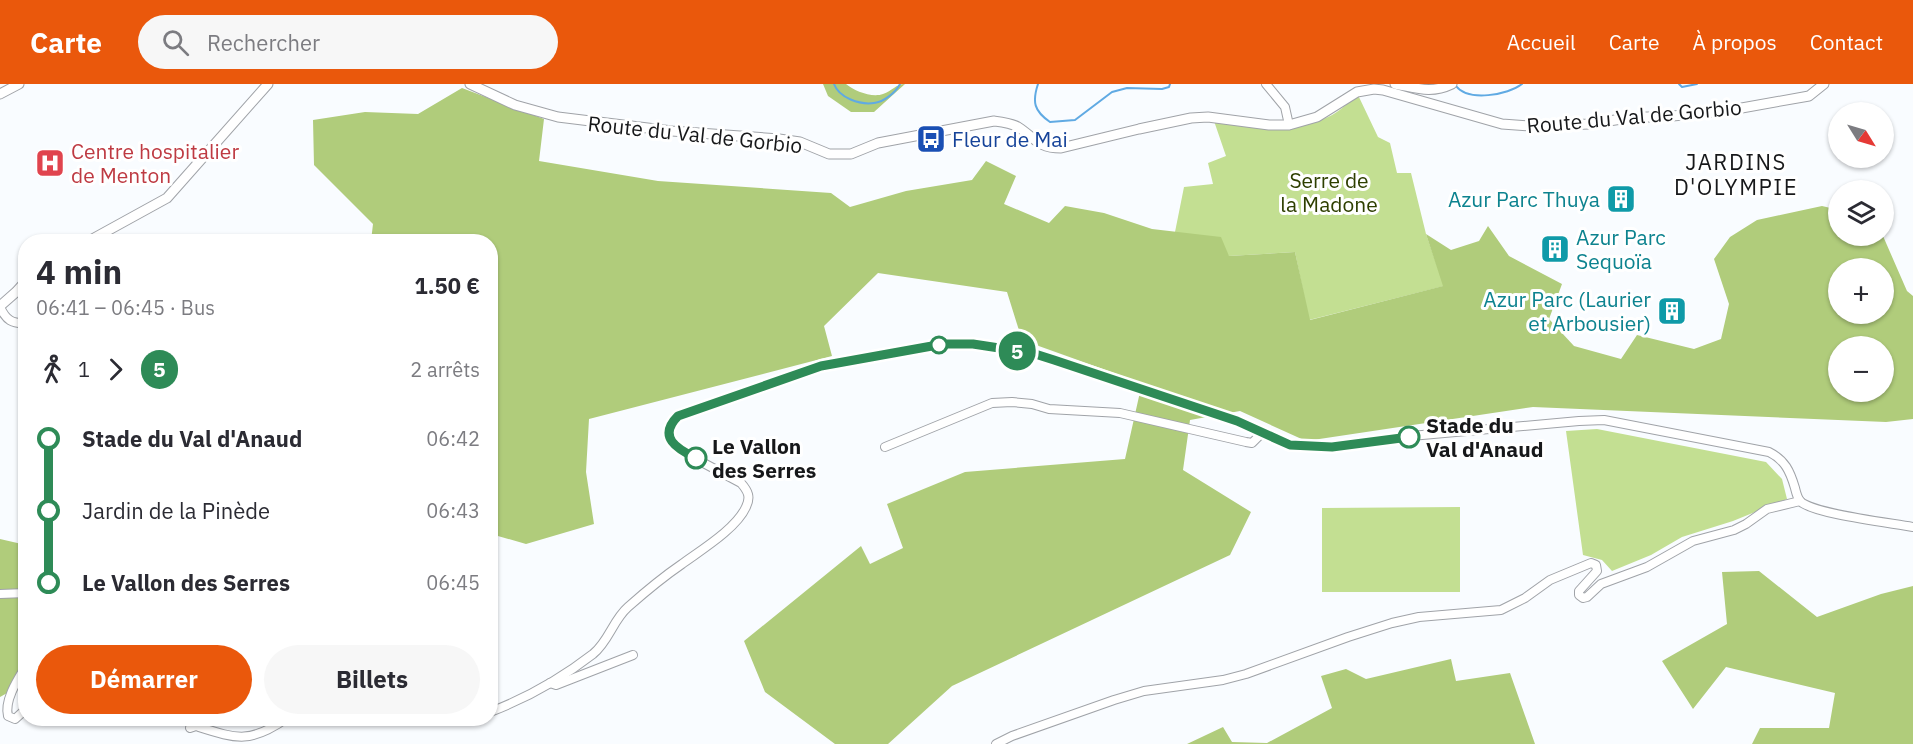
<!DOCTYPE html>
<html lang="fr">
<meta charset="utf-8">
<style>
:root{--surface:#fff;--page:#f7f7f7;--text:#2b2b33;--muted:#7c7c81;--accent:#ea580c}
body{margin:0;font-family:"IBM Plex Sans",sans-serif;background:var(--page);color:var(--text);height:100vh;display:flex;flex-direction:column;font-size:22px;white-space:nowrap}
*{box-sizing:border-box;margin:0}
p{font-size:20px;color:var(--muted)}
.icon{flex:none;width:33px;height:33px;fill:none;stroke:currentColor;stroke-width:2;stroke-linecap:round;stroke-linejoin:round}
.map{position:relative;flex:1;overflow:hidden}
.drawer{position:absolute;left:18px;top:150px;width:480px;height:492px;display:flex;flex-direction:column;background:var(--surface);border-radius:24px;box-shadow:0 2px 4px #0004}
.drawer>*{flex:none}
.badge{padding:0 12px;border-radius:20px;font-size:21px;line-height:39px}
.needle{width:39px;rotate:127deg}
.tools{position:absolute;left:1828px;top:18px;display:grid;gap:12px}
.tools a{display:grid;place-items:center;width:66px;height:66px;border-radius:50%;background:var(--surface);box-shadow:0 2px 4px #0004;font-size:30px}
.map>.badge{position:absolute;translate:-50% -50%;box-shadow:0 0 0 3px #fff}
.legs{display:flex;align-items:center;gap:9px;height:66px;padding:0 18px;font-size:20px}
.legs p{margin-inline-start:auto}
.overview{display:flex;align-items:center;justify-content:space-between;height:102px;padding:0 18px}
h1{font-size:33px;font-weight:800;line-height:45px}
.button{display:flex;gap:12px;margin-top:auto;padding:12px 18px}
.button a{flex:1;height:69px;border-radius:36px;background:var(--accent);color:#fff;font-size:24px;font-weight:800;line-height:69px;text-align:center}
.button a+a{background:var(--page);color:var(--text)}
ul{padding:0 18px;list-style:none}
li{display:flex;align-items:center;gap:21px;height:72px;font-size:22px}
li i{display:grid;place-items:center;width:9px;height:100%;margin:0 8px;background:currentColor}
li i::after{content:'';width:15px;height:15px;margin:-8px;border:4px solid;border-radius:50%;background:var(--surface)}
li p{margin-inline-start:auto}
li:first-child i{background:linear-gradient(#0000 50%,currentColor 0)}
li:last-child i{background:linear-gradient(currentColor 50%,#0000 0)}
header{display:flex;align-items:center;gap:36px;box-sizing:border-box;height:84px;padding:0 30px;background:var(--accent);color:#fff}
header strong{font-size:28px}
nav{display:flex;gap:33px;margin-inline-start:auto;font-size:21px}
.search{width:420px;height:54px;background:var(--page);display:flex;align-items:center;gap:15px;box-sizing:border-box;padding:0 21px;border-radius:33px;color:var(--muted);font-size:22px}
.map>svg:first-child{display:block}
.green{fill:#c3df92}
.forest{fill:#b0cc7b;fill-rule:evenodd}
.lines{fill:none;stroke-linecap:round;stroke-linejoin:round}
.stream{stroke:#60aae3;stroke-width:2}
.minor-casing{stroke:#a0a3a8;stroke-width:10}
.tertiary-casing{stroke:#a0a3a8;stroke-width:11}
.minor{stroke:#fff;stroke-width:8}
.tertiary{stroke:#fff;stroke-width:9}
.line-1-casing{stroke:#fff;stroke-width:14}
.line-1{stroke:#2e8b57;stroke-width:9}
.stop-1-dot{fill:#fff;stroke:#2e8b57;stroke-width:3}
.labels{text-anchor:middle;dominant-baseline:central;stroke-width:6;stroke-linejoin:round;paint-order:stroke}
.street-label{font-size:21px;fill:#17181a;stroke:#fff}
.transit-label{font-size:21px;fill:#164399;stroke:#fff;text-anchor:start}
.health-label{font-size:21px;fill:#be3a42;stroke:#fff;text-anchor:start}
.park-label{font-size:21px;fill:#2e3f00;stroke:#fff}
.culture-label{font-size:21px;fill:#0d838f;stroke:#fff;text-anchor:end}
.stop-label{font-size:21px;font-weight:bold;fill:#17181a;stroke:#fff;text-anchor:start}
.neighbourhood-label{font-size:22px;letter-spacing:1.5px;fill:#17181a;stroke:#fff}
</style>
<header>
<strong>Carte</strong>
<div class="search"><svg class="icon" aria-label="search" viewBox="0 0 24 24"><circle cx="10" cy="10" r="6"/><path d="M15 15l6 6"/></svg>Rechercher</div>
<nav><a>Accueil</a><a>Carte</a><a>À propos</a><a>Contact</a></nav>
</header>
<div class="map">
<svg width="1913" height="660" viewBox="0 0 1913 660">
<rect width="100%" height="100%" fill="#f9fcff"/>
<g class="green">
<path d="M1358 11 1378 53 1390 59 1397 89H1411L1426 150 1444 202 1309 236 1295 168 1229 172 1175 148 1184 103 1213 100 1208 79 1226 72 1214 37C1255 44 1289 52 1328 33 1339 28 1349 18 1358 11Z"/>
<polygon points="1597,345 1766,378 1782,395 1787,415 1733,437 1682,453 1651,471 1612,487 1602,476 1583,471 1566,347"/>
<polygon points="1460,423 1460,508 1322,508 1322,424"/>
</g>
<g class="forest">
<path d="M823 0H846C854 7 872 14 883 10 892 7 896 0 905 0L874 28H851L828 12Z"/>
<path d="M462 4 544 35 539 77 658 97 831 109 850 123 906 107 972 96 986 77 1016 92 1004 120 1049 139 1065 122 1104 129 1152 145 1221 153 1229 172 1295 168 1310 236 1443 202 1426 150 1451 166 1479 157 1488 142 1509 172 1562 200 1549 235 1574 262 1621 275 1637 251 1694 265 1721 255 1729 220 1714 175 1730 153 1757 136 1822 122 1839 126V152H1883L1907 207 1913 212V335L1886 338 1533 323 1306 357 1240 327 1190 336 1183 386 1251 428 1230 471 952 602 888 660H835L765 608 744 557 861 462 870 480 903 464 887 420 965 388 1125 375 1142 299 1022 256 1007 208 878 189 824 242 832 272 589 335 586 388 594 440 526 460 491 450 490 158 371 157 373 140 314 81 313 36 365 28 418 30ZM1839 184H1884V230H1839ZM1839 262H1884V308H1839Z"/>
<polygon points="0,455 26,461 25,599 0,613"/>
<polygon points="1759,487 1817,533 1881,510 1913,502 1913,660 1752,660 1760,644 1829,644 1835,609 1726,583 1693,625 1662,577 1727,540 1722,488"/>
<polygon points="1451,575 1456,597 1510,589 1535,660 1187,660 1223,643 1232,658 1267,659 1332,624 1321,592 1346,585 1366,595"/>
</g>
<g class="lines">
<g class="stream">
<path d="M834 0C839 14 860 21 874 19 884 18 896 8 900 0"/>
<path d="M1038 0C1032 18 1034 27 1050 38L1075 36 1112 8 1127 4 1162 5 1169 3 1170 0"/>
<polyline points="1679,0 1682,3 1697,0"/>
<path d="M1456 2C1468 18 1508 11 1522 0"/>
</g>
<g class="minor-casing">
<g id="minor">
<polyline points="1266,0 1285,23 1289,41"/>
<path d="M0 223C6 236 12 240 26 239"/>
<polyline points="885,363 992,319 1012,318 1032,320 1049,325 1120,329 1246,358 1252,359 1262,349"/>
<polyline points="0,510 26,509"/>
<path d="M26 582C18 595 4 616 8 632L15 635 26 625"/>
<polyline points="550,599 556,601 633,571"/>
<path d="M490 628C527 614 562 594 593 570 609 557 613 536 628 523 645 508 663 493 682 480 701 466 736 445 746 423 751 413 748 407 741 399L681 367C667 357 666 344 678 332L821 282 947 260H973L1032 269 1054 276 1237 337 1276 356 1290 361 1307 363H1332L1411 352 1579 337 1604 336 1769 368C1785 376 1790 387 1795 404 1796 408 1797 413 1800 417 1812 430 1892 439 1913 443"/>
<polyline points="417,634 441,636 464,634"/>
<path d="M190 644 196 642C237 655 250 660 287 634"/>
<polyline points="996,660 1012,652 1114,616 1144,607 1223,596 1246,590 1348,553 1392,539 1419,533 1501,526 1525,514 1550,496 1591,479 1596,481 1597,487 1579,507 1579,511 1583,514 1587,513 1601,500 1647,483 1693,457 1734,446 1746,440 1767,425 1800,417"/>
</g>
</g>
<g class="tertiary-casing">
<g id="tertiary">
<path d="M470 0 515 21 558 33 672 47 779 55 800 58 829 70H851L878 59 994 37C1002 38 1011 39 1018 43 1035 54 1038 64 1061 64L1139 45 1191 34 1208 33 1269 41H1289L1317 33 1357 8 1374 5 1383 6 1502 40 1530 42 1590 40 1634 33H1662L1725 27 1809 12 1824 0"/>
<path d="M1395 0C1417 4 1431 10 1452 0"/>
<polyline points="0,10 19,0"/>
<polyline points="87,158 167,114 268,0"/>
<polyline points="0,222 16,208 26,197"/>
</g>
</g>
<use href="#minor" class="minor"/>
<use href="#tertiary" class="tertiary"/>
</g>
<g class="lines">
<g class="line-1-casing">
<path id="line-1" d="M696 374C677 365 657 353 678 332L821 282 932 262 947 260H973L1032 269 1054 276 1237 337 1290 361 1332 363 1409 353"/>
</g>
<use href="#line-1" class="line-1"/>
</g>
<defs>
<g id="bus-square" transform="scale(1.5)"><rect x="-9" y="-9" width="18" height="18" rx="4" fill="#1a4fb4" stroke="#fff"/><path d="M-5-6H5V4H4V6H2V4H-2V6H-4V4H-5ZM-3.5-4V0h7V-4ZM-3.5 1.2v1.5H-2V1.2ZM2 1.2v1.5H3.5V1.2Z" fill="#fff"/></g>
<g id="hospital-square" transform="scale(1.5)"><rect x="-9" y="-9" width="18" height="18" rx="4" fill="#e0444e" stroke="#fff"/><path d="M-5-5h3v3.5h4V-5h3V5h-3V1.5h-4V5h-3Z" fill="#fff"/></g>
<g id="building-square" transform="scale(1.5)"><rect x="-9" y="-9" width="18" height="18" rx="4" fill="#0f9aa8" stroke="#fff"/><path d="M-4-6H4V6H1V3H-1V6H-4ZM-2.5-4.3h1.7v1.8h-1.7ZM.8-4.3h1.7v1.8H.8ZM-2.5-1h1.7V.8h-1.7ZM.8-1h1.7V.8H.8Z" fill="#fff"/></g>
</defs>
<g fill-rule="evenodd">
<use href="#bus-square" x="931" y="55"/>
<use href="#hospital-square" x="50" y="79"/>
<use href="#building-square" x="1621" y="115"/>
<use href="#building-square" x="1555" y="165"/>
<use href="#building-square" x="1672" y="227"/>
</g>
<g class="stop-1-dot">
<circle cx="939" cy="261" r="8"/>
<circle cx="1409" cy="353" r="10"/>
<circle cx="696" cy="374" r="10"/>
</g>
<g class="labels">
<g class="street-label">
<text transform="translate(1634 32) rotate(-5)">Route du Val de Gorbio</text>
<text transform="translate(695 50) rotate(6)">Route du Val de Gorbio</text>
</g>
<g class="transit-label">
<text x="952" y="55">Fleur de Mai</text>
</g>
<g class="health-label">
<text x="71" y="67">Centre hospitalier<tspan x="71" dy="24">de Menton</tspan></text>
</g>
<g class="park-label">
<text x="1329" y="96">Serre de<tspan x="1329" dy="24">la Madone</tspan></text>
</g>
<g class="culture-label">
<text x="1600" y="115">Azur Parc Thuya</text>
<text x="1576" y="153" text-anchor="start">Azur Parc<tspan x="1576" dy="24">Sequoïa</tspan></text>
<text x="1651" y="215">Azur Parc (Laurier<tspan x="1651" dy="24">et Arbousier)</tspan></text>
</g>
<g class="stop-label">
<text x="1426" y="341">Stade du<tspan x="1426" dy="24">Val d'Anaud</tspan></text>
<text x="712" y="362">Le Vallon<tspan x="712" dy="24">des Serres</tspan></text>
</g>
<g class="neighbourhood-label">
<text x="1736" y="77">JARDINS<tspan x="1736" dy="25">D'OLYMPIE</tspan></text>
</g>
</g>
</svg>
<div class="tools">
<a><svg class="needle" viewBox="-14 -14 28 28"><path d="M0-13l5 13h-10z" fill="#e53935"/><path d="M0 13l5-13h-10z" fill="#7c7c81"/></svg></a>
<a><svg class="icon" aria-label="layers" viewBox="0 0 24 24"><path d="M12 4l9 5-9 5-9-5zM3 14l9 5 9-5"/></svg></a>
<a>+</a>
<a>−</a>
</div>
<b class="badge" style="left:1017px;top:267px;background:#2e8b57;color:#fff">5</b>
<section class="drawer">
<div class="overview"><div><h1>4 min</h1><p>06:41 – 06:45 · Bus</p></div><b>1.50 €</b></div>
<div class="legs"><svg class="icon" aria-label="walk" viewBox="0 0 24 24"><circle cx="13" cy="4" r="2"/><path d="M13 8l-2 6 4 7M11 14l-3 7M7 12l3-4h3l4 4"/></svg>1<svg class="icon" aria-label="forward" viewBox="0 0 24 24"><path d="M9 5l7 7-7 7"/></svg><b class="badge" style="background:#2e8b57;color:#fff">5</b><p>2 arrêts</p></div>
<ul>
<li><i style="color:#2e8b57"></i><b>Stade du Val d'Anaud</b><p>06:42</p></li>
<li><i style="color:#2e8b57"></i><span>Jardin de la Pinède</span><p>06:43</p></li>
<li><i style="color:#2e8b57"></i><b>Le Vallon des Serres</b><p>06:45</p></li>
</ul>
<div class="button"><a>Démarrer</a><a>Billets</a></div>
</section>
</div>
